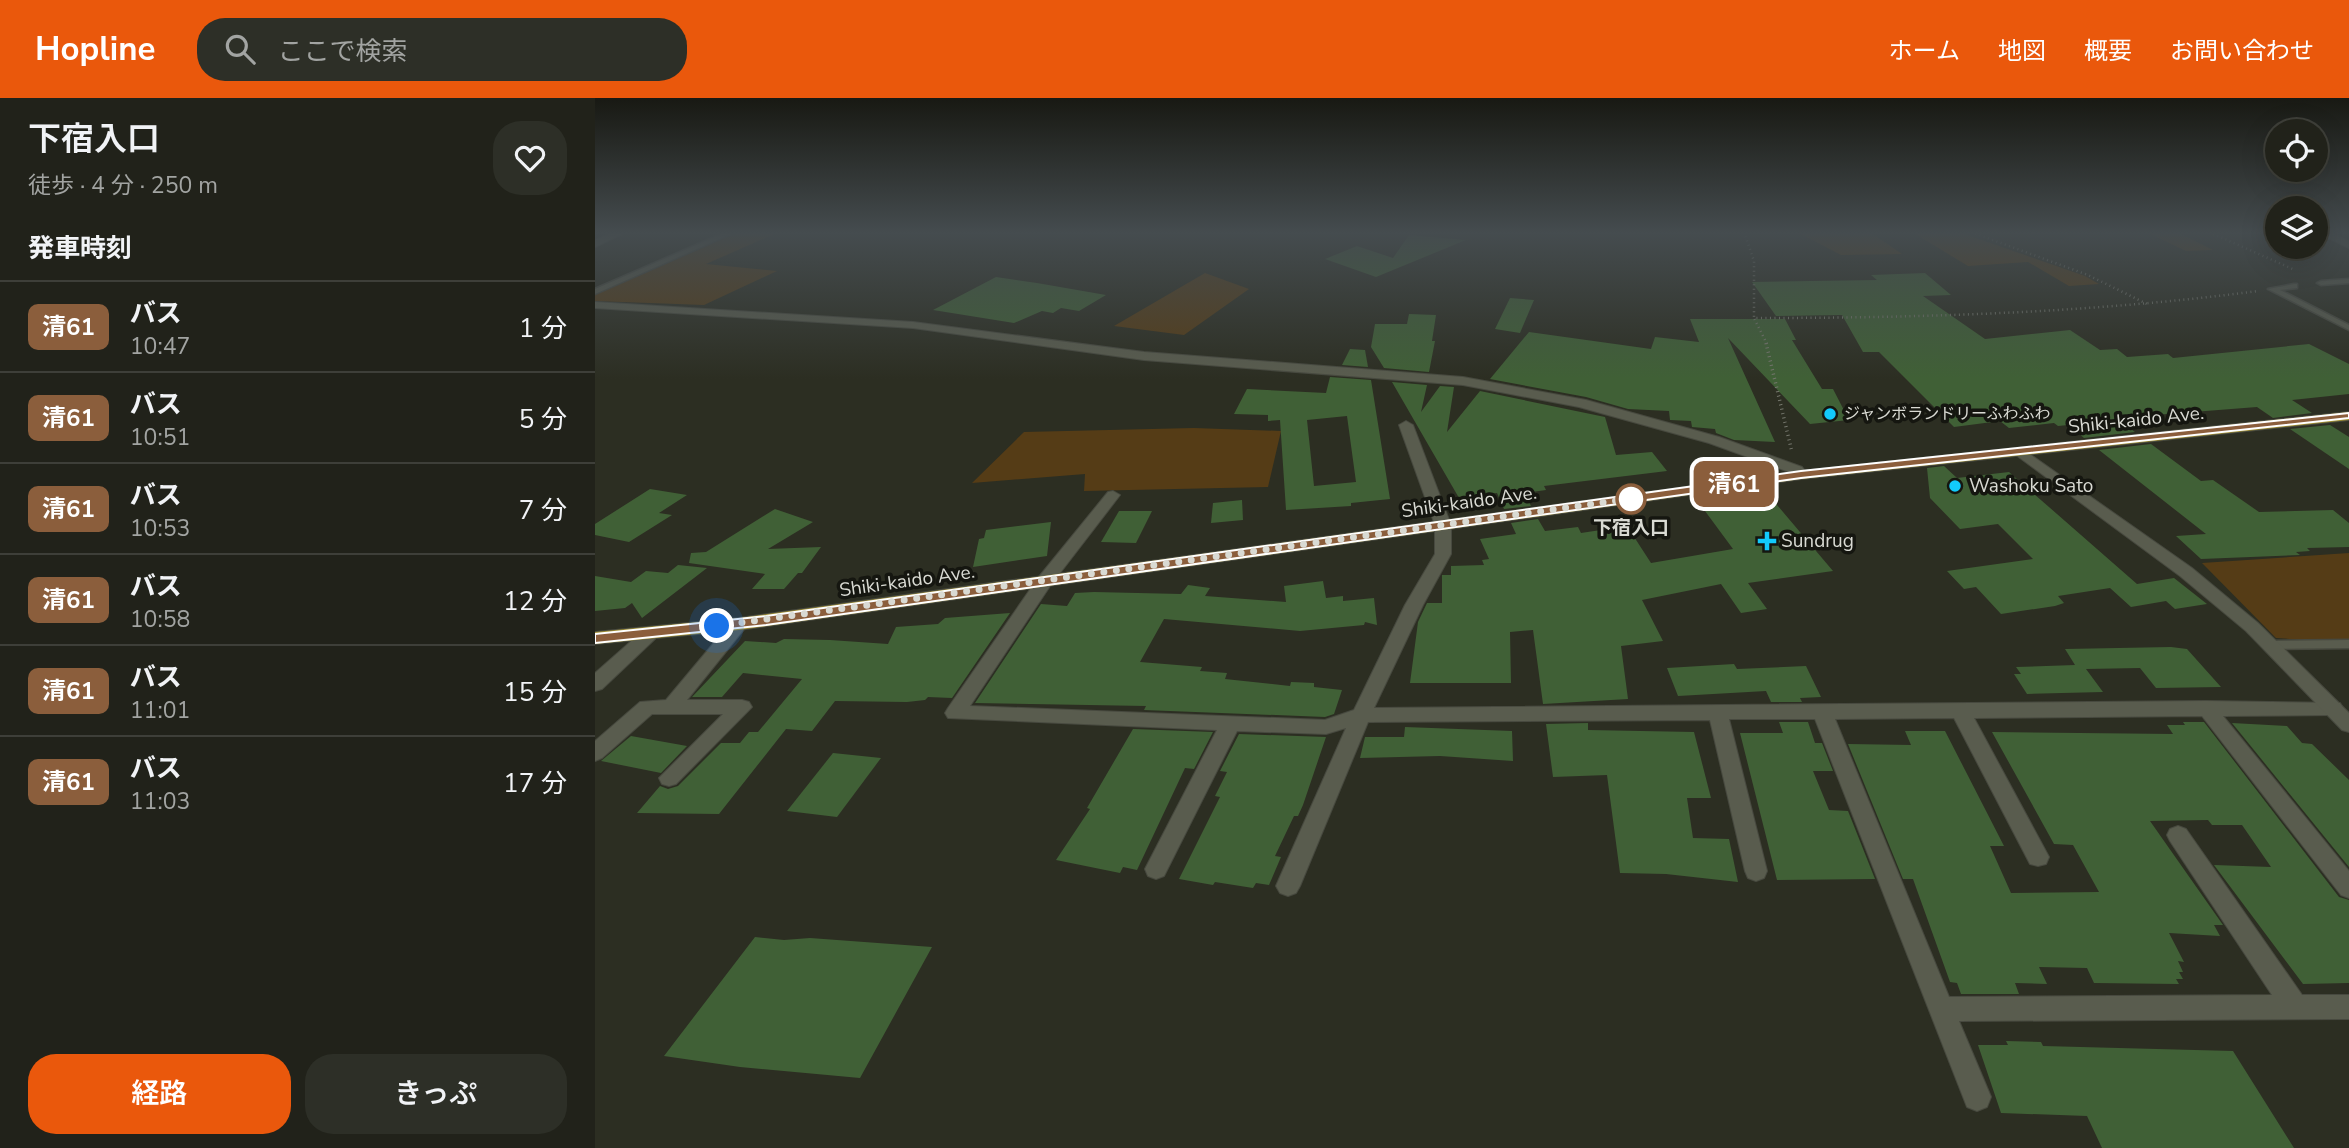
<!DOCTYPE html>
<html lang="ja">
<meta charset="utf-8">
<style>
:root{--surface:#21221a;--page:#2d2f27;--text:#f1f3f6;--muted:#a2a4a2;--line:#3e3f39;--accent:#ea580c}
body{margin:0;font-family:"Nunito Sans","Noto Sans JP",sans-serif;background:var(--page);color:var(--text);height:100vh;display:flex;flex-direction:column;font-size:26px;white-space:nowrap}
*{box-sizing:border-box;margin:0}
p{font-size:23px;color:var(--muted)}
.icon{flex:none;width:38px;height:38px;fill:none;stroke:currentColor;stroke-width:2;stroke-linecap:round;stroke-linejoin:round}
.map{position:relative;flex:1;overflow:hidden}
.details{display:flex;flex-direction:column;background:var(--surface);width:595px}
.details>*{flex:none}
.badge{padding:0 14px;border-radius:10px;font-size:24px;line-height:46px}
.fabs{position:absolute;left:1670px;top:21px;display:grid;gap:14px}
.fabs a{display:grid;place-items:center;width:63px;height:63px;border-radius:50%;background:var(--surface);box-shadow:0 7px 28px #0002,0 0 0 2px var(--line);font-size:35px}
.you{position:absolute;width:35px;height:35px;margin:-18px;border:5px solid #fff;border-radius:50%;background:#1a73e8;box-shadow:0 0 0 10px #1a73e833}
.map>.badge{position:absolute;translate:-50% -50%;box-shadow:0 0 0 4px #fff}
h2{padding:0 28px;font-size:26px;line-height:63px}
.round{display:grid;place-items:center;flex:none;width:74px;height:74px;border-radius:28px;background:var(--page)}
.summary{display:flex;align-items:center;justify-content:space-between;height:119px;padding:0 28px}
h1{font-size:33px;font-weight:600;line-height:52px}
.cta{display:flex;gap:14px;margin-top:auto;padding:14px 28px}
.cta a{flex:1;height:80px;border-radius:28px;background:var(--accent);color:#fff;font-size:28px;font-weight:600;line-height:80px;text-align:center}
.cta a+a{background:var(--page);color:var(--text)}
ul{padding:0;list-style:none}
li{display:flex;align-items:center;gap:21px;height:91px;padding:0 28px;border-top:2px solid var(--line)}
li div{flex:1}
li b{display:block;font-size:26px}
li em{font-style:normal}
li .badge{min-width:77px;font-weight:700;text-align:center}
header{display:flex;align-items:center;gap:42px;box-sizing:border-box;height:98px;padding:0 35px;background:var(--accent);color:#fff}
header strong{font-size:33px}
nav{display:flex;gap:38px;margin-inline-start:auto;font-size:24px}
.search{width:490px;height:63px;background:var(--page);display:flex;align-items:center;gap:18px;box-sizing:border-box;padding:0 24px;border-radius:28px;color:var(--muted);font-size:26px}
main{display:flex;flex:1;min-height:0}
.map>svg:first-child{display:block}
.green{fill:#553c16}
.building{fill:#406036;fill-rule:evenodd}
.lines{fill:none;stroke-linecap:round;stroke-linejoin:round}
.service-casing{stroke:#47493f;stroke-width:3}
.minor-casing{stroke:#47493f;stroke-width:2}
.tertiary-casing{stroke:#47493f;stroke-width:2}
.primary-casing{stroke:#47493f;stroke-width:2}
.path-far1{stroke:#75776d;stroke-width:2.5;stroke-dasharray:1 3.5;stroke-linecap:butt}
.path{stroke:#75776d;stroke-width:3.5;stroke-dasharray:1 3.5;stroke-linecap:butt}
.service{fill:#595c4e;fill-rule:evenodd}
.minor{fill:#595c4e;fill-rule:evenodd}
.tertiary{fill:#595c4e;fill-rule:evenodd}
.primary{fill:#a29032;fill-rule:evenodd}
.line{fill:#8b5e3c;stroke:#fff;stroke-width:2}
.walk{stroke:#d9dad3;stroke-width:7;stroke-dasharray:0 12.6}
.poi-dot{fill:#12cafb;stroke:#151610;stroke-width:2.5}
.stop-dot{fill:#fff;stroke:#8b5e3c;stroke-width:3.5}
.labels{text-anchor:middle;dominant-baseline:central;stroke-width:7;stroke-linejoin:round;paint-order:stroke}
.far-poi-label{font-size:16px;fill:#d9dad3;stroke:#151610;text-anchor:start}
.street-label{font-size:19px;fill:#d9dad3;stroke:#151610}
.poi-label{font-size:19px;fill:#d9dad3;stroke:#151610;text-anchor:start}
.stop-label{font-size:19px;font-weight:bold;fill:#d9dad3;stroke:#151610}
</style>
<header>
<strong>Hopline</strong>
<div class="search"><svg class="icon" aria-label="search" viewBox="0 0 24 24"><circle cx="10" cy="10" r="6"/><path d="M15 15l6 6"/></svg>ここで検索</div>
<nav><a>ホーム</a><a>地図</a><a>概要</a><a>お問い合わせ</a></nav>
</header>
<main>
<section class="details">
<div class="summary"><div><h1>下宿入口</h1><p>徒歩 · 4 分 · 250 m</p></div><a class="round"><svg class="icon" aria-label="heart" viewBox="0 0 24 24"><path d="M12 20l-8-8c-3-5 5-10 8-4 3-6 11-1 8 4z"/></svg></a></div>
<h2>発車時刻</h2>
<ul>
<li><span class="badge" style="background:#8b5e3c;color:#fff">清61</span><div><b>バス</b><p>10:47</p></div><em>1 分</em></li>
<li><span class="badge" style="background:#8b5e3c;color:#fff">清61</span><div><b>バス</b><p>10:51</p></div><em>5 分</em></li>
<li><span class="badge" style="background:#8b5e3c;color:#fff">清61</span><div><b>バス</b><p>10:53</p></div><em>7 分</em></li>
<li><span class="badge" style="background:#8b5e3c;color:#fff">清61</span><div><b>バス</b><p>10:58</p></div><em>12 分</em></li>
<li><span class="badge" style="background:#8b5e3c;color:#fff">清61</span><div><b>バス</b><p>11:01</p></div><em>15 分</em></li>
<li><span class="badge" style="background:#8b5e3c;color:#fff">清61</span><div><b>バス</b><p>11:03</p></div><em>17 分</em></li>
</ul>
<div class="cta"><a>経路</a><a>きっぷ</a></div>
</section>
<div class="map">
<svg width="1754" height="1050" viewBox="0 0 1754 1050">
<rect width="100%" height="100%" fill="#2c2e22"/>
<g class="green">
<polygon points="144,134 184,134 111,166 182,173 109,207 0,203 0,197"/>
<polygon points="1202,134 1275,134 1307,156 1246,157"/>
<polygon points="1317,134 1364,134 1490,178 1504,186 1474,188 1433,164 1373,168"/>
<polygon points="1551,134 1582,134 1618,152 1591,153"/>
<polygon points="610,175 654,191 589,237 519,228"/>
<polygon points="599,330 686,333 673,389 489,393 490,376 377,385 429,334"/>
<polygon points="1754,455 1754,545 1681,540 1607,465"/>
</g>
<g class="building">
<polygon points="814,137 871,142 781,179 730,161 762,148 798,160"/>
<polygon points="1330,175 1356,197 1328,198 1390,241 1475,232 1505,252 1522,251 1532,259 1573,256 1578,260 1714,246 1754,266 1754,296 1697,302 1717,315 1678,320 1662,309 1521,320 1540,334 1489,340 1473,327 1463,328 1459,325 1414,330 1405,323 1359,329 1284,254 1268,254 1247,217 1181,218 1157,184 1282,182 1276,177"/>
<polygon points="401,179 442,185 511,197 484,213 466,210 458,215 447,213 419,225 338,212"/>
<polygon points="915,200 939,202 925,235 900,231"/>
<polygon points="814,216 841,217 837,243 840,243 834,274 789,270 776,249 780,226 812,226"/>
<polygon points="1095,221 1190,221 1201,242 1197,242 1227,291 1238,291 1254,322 1215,326 1133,240 1180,344 1139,342 1121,335 1120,331 1097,329 1096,323 1075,322 1074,313 1033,311 991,299 895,281 934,234 1056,251 1060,239 1104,244"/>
<polygon points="755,251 770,252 773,269 747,267"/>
<path d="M735 279 776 282 795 401 756 405V408L691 412 685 322 673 323V317L639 316 652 291 731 295ZM752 318 761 384 719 388 712 322Z"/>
<polygon points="797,284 832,287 826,314 845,288 859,289 852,334 885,293 1010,319 1021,357 1057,354 1072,373 949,388 951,392 930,395 936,408 909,411 902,395 864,400"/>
<polygon points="1735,327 1754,339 1754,371 1695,331"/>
<polygon points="1556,346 1606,383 1618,382 1664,414 1738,412 1754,425 1754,449 1712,450 1715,453 1701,454 1705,457 1606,461 1581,438 1611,436 1504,352"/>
<polygon points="1349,368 1362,380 1414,374 1542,486 1579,480 1612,506 1580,511 1571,503 1536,509 1515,490 1463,498 1469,505 1460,508 1406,516 1381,489 1369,491 1352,473 1438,461 1403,426 1365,431 1335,400 1332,370"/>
<polygon points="55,391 92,397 64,415 77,417 34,444 0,437 0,426"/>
<polygon points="1177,401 1238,473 1153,485 1172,511 1146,515 1126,486 1047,502 1068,543 1026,548 1033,601 948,606 938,532 915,534 916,585 815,585 823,524 832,505 847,505 847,477 856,477 856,468 889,467 887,462 894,461 885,441 921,436 916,425 943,421 950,433 983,429 986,435 1032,428 1056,465 1138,451 1110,413"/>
<polygon points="647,402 648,422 616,425 618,405"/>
<polygon points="180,411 218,424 173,451 226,449 207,475 203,475 189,491 157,491 170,476 94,465 96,455 111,454"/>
<polygon points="524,413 557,413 541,445 506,444"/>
<polygon points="456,424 452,458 378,469 384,441 389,440 391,432"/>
<polygon points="83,467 112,470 47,520 37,505 30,510 0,513 0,478 36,484 51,473 73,475"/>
<polygon points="728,483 731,500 748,498 748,503 779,500 782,527 770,524 769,527 705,533 569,521 545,564 607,569 605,573 632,575 630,581 695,588 696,584 719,585 719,589 747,592 739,616 730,619 549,612 551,608 380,605 446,506 472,508 480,495 499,494 586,496 593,487 615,490 610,498 691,504 689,488"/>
<polygon points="415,515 357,600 333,599 330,602 312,604 240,603 217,633 191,631 124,716 42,715 65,688 73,691 83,688 126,645 145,645 154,634 163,634 207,581 148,575 127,599 97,599 150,543 181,545 189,541 235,542 293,546 301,529 343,526 350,520"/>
<polygon points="1576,549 1592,551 1626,589 1561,590 1545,570 1491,571 1508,594 1432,596 1419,576 1426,576 1421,569 1480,567 1470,551"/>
<polygon points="1139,566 1142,571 1211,568 1226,599 1205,600 1207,604 1176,604 1171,593 1083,598 1072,570"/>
<polygon points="1184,624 1213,624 1220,645 1227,645 1238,673 1218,673 1234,712 1253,713 1280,781 1182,782 1145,635 1188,635"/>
<polygon points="1588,624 1609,624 1744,799 1754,802 1754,885 1708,886 1619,767 1676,769 1647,727 1617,727 1613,722 1555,723 1628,827 1619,827 1625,838 1574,835 1589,864 1583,863 1588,874 1584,874 1588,881 1581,881 1584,886 1499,885 1492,870 1444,869 1452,886 1420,885 1424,896 1366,896 1362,885 1355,884 1318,781 1308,781 1253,646 1316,647 1310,633 1350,633 1409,748 1395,748 1416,795 1504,794 1478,747 1459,746 1397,634 1578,636 1572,627 1590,627"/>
<polygon points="993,625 993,632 1099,634 1116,700 1092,700 1098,740 1134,741 1143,784 1071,776 1025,775 1012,677 958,679 951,626"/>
<polygon points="1637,625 1692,628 1707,645 1717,646 1754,682 1754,769"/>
<polygon points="810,629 917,633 918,663 845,658 765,660 770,639 809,639"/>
<polygon points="538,631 618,634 599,671 590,670 542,772 528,769 525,775 461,762 495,711 492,710"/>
<polygon points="644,636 731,639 708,707 703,718 699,718 680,758 686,759 674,787 661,785 658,790 620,784 618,787 584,781 625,699 620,698 632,674 625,673"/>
<polygon points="36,638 92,648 66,675 6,663"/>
<polygon points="238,655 286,660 242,719 192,713"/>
<polygon points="160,839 189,842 215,840 337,849 265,980 145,969 69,958"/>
<polygon points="1411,943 1446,944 1448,948 1638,953 1699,1050 1507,1050 1492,1018 1406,1015 1383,947 1413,947"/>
</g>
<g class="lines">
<g class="service-casing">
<g id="service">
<polygon points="131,134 140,134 0,196 0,191"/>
<polygon points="1754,181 1754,185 1726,187 1722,185 1726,183"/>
<polygon points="1699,186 1702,186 1702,190 1685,192 1754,227 1754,232 1673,191"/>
<polygon points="1754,542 1754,550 1675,551 1669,547 1675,543"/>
</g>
</g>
<g class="minor-casing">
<g id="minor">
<polygon points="1722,134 1734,134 1754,143 1754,150"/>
<polygon points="0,204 318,224 549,254 868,279 991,302 1124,339 1207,369 1213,377 1211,380 1201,380 1197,375 1114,345 984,309 868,287 549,262 318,230 0,210"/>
<polygon points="811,323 818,327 856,427 856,456 828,507 779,610 1611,603 1745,605 1748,610 1745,615 1738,617 1628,618 1754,773 1754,800 1746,797 1607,618 1379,620 1454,759 1451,766 1443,768 1435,766 1359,620 1240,621 1354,899 1677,897 1575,743 1572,737 1575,731 1583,728 1591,731 1707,897 1754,897 1754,921 1364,923 1396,999 1392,1009 1382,1013 1372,1009 1220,621 1134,621 1172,773 1169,780 1161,783 1153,780 1150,773 1115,622 773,624 705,788 701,795 693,798 685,795 681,788 751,630 731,636 642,633 569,778 561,781 553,778 550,771 622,632 353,620 350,615 353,610 443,480 513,394 518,393 525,397 455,488 375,608 730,622 759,612 810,507 840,456 840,427 804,327"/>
<polygon points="144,520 150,522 153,526 150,530 92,602 147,602 154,604 157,609 81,686 74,688 67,686 64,680 128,616 57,616 7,660 0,663 0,643 45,604 71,602 138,522"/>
<polygon points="56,529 65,535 62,539 7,591 0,593 0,575 50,531"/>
</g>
</g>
<g class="tertiary-casing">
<g id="tertiary">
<polygon points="18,134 31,134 0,149 0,142"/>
<polygon points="1426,350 1597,470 1663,525 1754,615 1754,634 1747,632 1651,533 1585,478 1421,357 1421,351"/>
</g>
</g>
<g class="primary-casing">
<polygon id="primary" points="1754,314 1754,322 1206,381 144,532 0,546 0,534 144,520 1206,373"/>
</g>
<g class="path-far1">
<polyline points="1149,134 1159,163 1159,220"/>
<polyline points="1376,134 1493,177 1552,206"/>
<polyline points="1614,134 1700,172"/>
<path d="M1172 246 1159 220C1328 220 1495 215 1663 193"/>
</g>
<polyline class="path" points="1171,245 1197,354"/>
<use href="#service" class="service"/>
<use href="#minor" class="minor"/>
<use href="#tertiary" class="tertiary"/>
<use href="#primary" class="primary"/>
</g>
<linearGradient id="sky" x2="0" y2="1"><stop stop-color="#181913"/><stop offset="0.48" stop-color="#454c4f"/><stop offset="1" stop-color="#454c4f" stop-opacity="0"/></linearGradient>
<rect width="1754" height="281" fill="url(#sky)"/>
<polygon class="line" points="1754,315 1754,320 1206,380 171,527 0,545 0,536 171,518 1206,373"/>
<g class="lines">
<polyline class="walk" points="122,528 1041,400 1036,401"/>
</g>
<g class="poi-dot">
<circle cx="1235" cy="316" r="7"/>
<circle cx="1360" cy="388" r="7"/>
<path d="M1168.5 432.5h7v7h7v7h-7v7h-7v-7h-7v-7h7z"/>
</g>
<circle class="stop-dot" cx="1036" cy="401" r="14"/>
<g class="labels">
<g class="far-poi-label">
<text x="1249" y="316">ジャンボランドリーふわふわ</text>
</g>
<g class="street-label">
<text transform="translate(1541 322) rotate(-6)">Shiki-kaido Ave.</text>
<text transform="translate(874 404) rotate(-8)">Shiki-kaido Ave.</text>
<text transform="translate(312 483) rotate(-8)">Shiki-kaido Ave.</text>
</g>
<g class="poi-label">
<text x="1374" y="388">Washoku Sato</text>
<text x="1186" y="443">Sundrug</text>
</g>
<g class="stop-label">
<text x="1036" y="430">下宿入口</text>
</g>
</g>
</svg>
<div class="fabs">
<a><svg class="icon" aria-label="locate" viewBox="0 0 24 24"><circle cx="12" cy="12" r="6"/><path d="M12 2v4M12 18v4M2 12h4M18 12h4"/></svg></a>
<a><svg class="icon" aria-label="layers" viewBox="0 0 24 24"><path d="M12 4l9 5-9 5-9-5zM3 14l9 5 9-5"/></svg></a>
</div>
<div class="you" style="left:122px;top:528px"></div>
<b class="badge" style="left:1139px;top:386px;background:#8b5e3c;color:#fff">清61</b>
</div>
</main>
